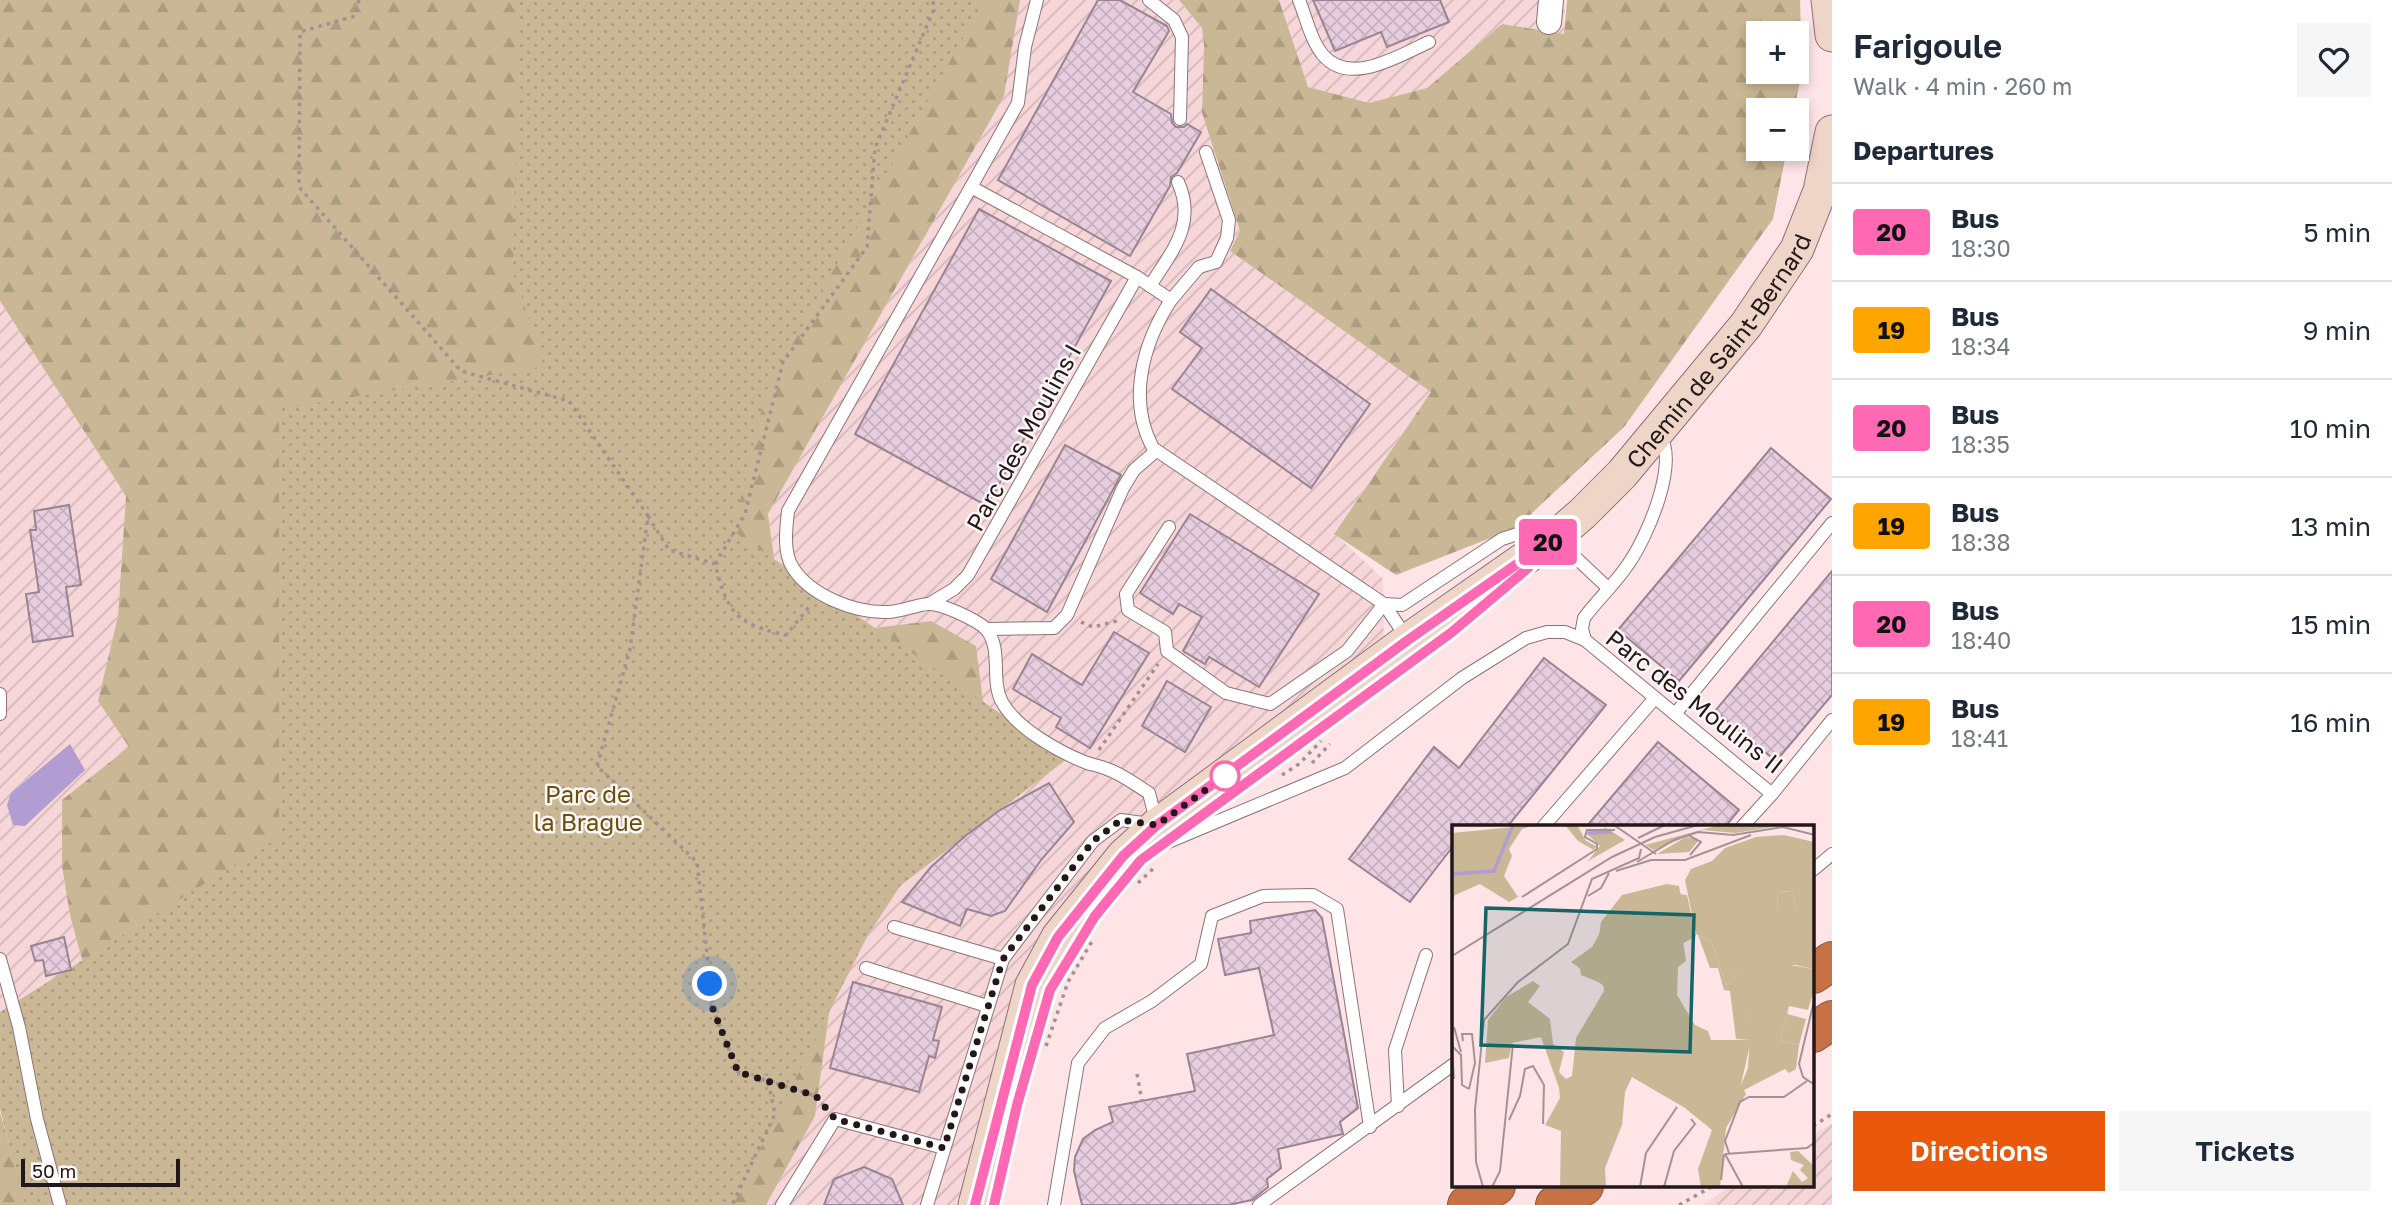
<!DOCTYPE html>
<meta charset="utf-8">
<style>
:root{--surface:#fff;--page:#f6f6f7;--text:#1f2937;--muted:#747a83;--line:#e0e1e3;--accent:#ea580c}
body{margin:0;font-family:"Golos Text",sans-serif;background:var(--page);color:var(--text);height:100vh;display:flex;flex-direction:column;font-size:26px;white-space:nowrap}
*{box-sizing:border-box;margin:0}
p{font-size:23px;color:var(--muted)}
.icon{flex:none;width:38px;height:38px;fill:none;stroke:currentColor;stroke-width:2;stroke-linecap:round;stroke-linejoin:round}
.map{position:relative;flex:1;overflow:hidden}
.panel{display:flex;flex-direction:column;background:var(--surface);width:560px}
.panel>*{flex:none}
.badge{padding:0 14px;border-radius:5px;font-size:24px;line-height:46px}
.controls{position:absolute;left:1746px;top:21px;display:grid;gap:14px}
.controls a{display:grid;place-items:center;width:63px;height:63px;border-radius:0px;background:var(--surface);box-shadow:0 4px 10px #0003;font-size:35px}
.scale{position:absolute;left:21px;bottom:18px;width:159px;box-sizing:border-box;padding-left:7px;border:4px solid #231819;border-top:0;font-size:19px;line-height:24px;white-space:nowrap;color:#231819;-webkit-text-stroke:5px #fdf7f7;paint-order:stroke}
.you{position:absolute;width:35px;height:35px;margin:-18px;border:5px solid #fff;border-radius:50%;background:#1a73e8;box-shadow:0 0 0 10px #1a73e833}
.map>.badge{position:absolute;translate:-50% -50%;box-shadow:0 0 0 4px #fff}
h2{padding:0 21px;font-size:26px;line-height:63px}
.round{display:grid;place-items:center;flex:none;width:74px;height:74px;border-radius:0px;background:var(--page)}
.summary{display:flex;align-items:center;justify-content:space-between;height:119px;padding:0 21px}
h1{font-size:33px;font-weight:600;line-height:52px}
.button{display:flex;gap:14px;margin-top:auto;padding:14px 21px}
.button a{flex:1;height:80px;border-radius:0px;background:var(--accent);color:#fff;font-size:28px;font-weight:600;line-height:80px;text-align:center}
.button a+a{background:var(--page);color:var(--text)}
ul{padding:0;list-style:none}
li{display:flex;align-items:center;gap:21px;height:98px;padding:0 21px;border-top:2px solid var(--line)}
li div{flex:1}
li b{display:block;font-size:26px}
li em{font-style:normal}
li .badge{min-width:77px;font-weight:700;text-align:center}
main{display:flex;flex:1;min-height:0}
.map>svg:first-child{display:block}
.industrial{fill:url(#industrial-furrows)}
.forest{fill:url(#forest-firs);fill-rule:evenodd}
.park{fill:url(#park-dots)}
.water{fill:#b29dd2}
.building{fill:url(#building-cross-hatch);stroke:#9a8392;stroke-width:2}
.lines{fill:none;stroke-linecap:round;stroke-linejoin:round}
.service-casing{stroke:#8e7275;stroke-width:14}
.minor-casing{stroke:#8e7275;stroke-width:26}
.secondary-casing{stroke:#8e7275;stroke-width:35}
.motorway-casing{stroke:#8e5236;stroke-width:40}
.path{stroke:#a49092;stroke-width:3.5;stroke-dasharray:3.5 5;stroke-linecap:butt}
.service{stroke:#fff;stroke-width:12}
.minor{stroke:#fff;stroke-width:24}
.secondary{stroke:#eed5c8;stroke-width:33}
.motorway{stroke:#c77246;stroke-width:38}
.line-casing{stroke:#fff;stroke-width:16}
.line{stroke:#ff69b4;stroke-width:10}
.walk{stroke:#231819;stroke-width:7;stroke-dasharray:0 12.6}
.stop-dot{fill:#fff;stroke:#ff69b4;stroke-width:3.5}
.labels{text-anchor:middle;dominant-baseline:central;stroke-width:5;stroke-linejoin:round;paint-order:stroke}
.street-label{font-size:24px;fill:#231819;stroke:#fdf7f7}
.park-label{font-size:24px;fill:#6c4e0c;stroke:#fdf7f7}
.inset-river{fill:none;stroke:#b29dd2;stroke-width:3.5}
.inset-road{fill:none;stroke:#a69294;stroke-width:2}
.view{fill:#146468;fill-opacity:0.15;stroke:#146468;stroke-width:3.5}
.inset-edge{fill:none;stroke:#231819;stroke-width:3.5}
</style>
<main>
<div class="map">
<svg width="1832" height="1205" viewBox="0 0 1832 1205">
<defs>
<pattern id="industrial-furrows" width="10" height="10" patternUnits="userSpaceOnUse" patternTransform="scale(1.75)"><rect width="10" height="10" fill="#f6d6d8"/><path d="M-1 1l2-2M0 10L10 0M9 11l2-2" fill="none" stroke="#d3b7b9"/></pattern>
<pattern id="forest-firs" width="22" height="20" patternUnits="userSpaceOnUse" patternTransform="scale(1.75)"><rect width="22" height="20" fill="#cab795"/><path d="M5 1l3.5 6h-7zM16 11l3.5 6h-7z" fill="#ad9d80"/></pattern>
<pattern id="park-dots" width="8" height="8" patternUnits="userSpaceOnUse" patternTransform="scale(1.75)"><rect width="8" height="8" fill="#cab795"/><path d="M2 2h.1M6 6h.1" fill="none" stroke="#ad9d80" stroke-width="1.8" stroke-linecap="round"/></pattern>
<pattern id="building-cross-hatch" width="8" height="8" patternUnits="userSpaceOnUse" patternTransform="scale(1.75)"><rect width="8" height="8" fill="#e7cedf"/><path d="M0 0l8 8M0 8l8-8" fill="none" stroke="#c6b0bf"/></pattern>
</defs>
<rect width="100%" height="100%" fill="#fee4e6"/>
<g class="industrial">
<polygon points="1020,0 1179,0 1202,28 1204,46 1202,113 1240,231 1230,251 1431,392 1334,533 1383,579 1384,641 1080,893 966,1205 766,1205 815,1116 831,991 904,880 931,621 874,628 776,572 768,514 1004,96"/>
<polygon points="1279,0 1565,0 1564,34 1502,24 1427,88 1369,104 1308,87"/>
<polygon points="0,301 126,496 118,616 98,701 130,747 62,801 62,866 70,915 89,986 0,1035"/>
<polygon points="1832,1123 1832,1205 1702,1205 1731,1186 1813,1186 1813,1135"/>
</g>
<g class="forest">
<polygon points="0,0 1020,0 1004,96 768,514 776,572 874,628 931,621 976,646 984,709 904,880 832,991 815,1116 766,1205 86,1205 89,986 70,915 62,866 62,800 129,747 98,701 118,616 126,496 0,301"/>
<path d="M1179 0H1279L1308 87 1369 103 1427 88 1502 24 1564 34 1567 0H1800L1802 71 1794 110H1759V149H1787L1773 219 1624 427 1516 528 1396 575 1334 534 1431 392 1230 251 1240 231 1202 113 1204 46 1202 28ZM1759 33H1797V72H1759Z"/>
<polygon points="0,1112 27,1205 0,1205"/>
</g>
<polygon class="park" points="519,0 984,0 766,391 733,531 1067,759 888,895 735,1199 728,1205 25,1205 0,1109 0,1012 279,837 279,409 546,366 513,273"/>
<polygon class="water" points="70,744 85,770 25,826 13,825 7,805 11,793"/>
<g class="building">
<polygon points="1098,0 1120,0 1167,26 1169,31 1133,92 1171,114 1172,123 1176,127 1184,127 1187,124 1201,132 1177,173 1171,177 1170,186 1130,256 998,180"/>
<polygon points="1313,0 1440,0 1449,22 1387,47 1381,32 1335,51"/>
<polygon points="979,209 1111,281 987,506 855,434"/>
<polygon points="1211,289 1370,404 1311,488 1172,389 1202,348 1180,332"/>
<polygon points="1065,445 1121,475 1047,612 991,579"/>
<polygon points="1771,448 1831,499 1679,681 1618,630"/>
<polygon points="69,505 81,585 66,587 73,636 33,642 26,594 39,592 30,530 36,530 34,511"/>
<polygon points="1190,514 1319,594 1259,687 1209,657 1205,664 1183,651 1202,617 1179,604 1173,614 1140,593"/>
<polygon points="1832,571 1832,695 1776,761 1715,711"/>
<polygon points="1114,632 1149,653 1090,748 1056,727 1061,718 1013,689 1032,654 1082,685"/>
<polygon points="1544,658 1606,705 1507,827 1454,827 1454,845 1410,902 1349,859 1434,747 1459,768"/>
<polygon points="1167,681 1211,707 1185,752 1142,726"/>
<polygon points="1658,742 1739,810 1725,827 1586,827"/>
<polygon points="1049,783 1074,822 1041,860 1005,911 991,916 967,909 960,926 902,902 931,867 964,837 1000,810"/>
<polygon points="1315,910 1322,918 1358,1108 1340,1122 1343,1134 1278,1149 1281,1168 1267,1179 1268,1187 1252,1200 1228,1205 1082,1205 1074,1171 1075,1157 1083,1139 1095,1130 1113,1122 1109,1107 1195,1091 1187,1054 1274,1035 1259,968 1225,975 1218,939 1251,933 1250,921"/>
<polygon points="64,937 71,970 46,976 43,960 35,961 31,946"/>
<polygon points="853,982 942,1007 933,1040 939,1041 935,1058 929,1056 919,1092 830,1068"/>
<polygon points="864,1167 892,1179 903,1205 824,1205 834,1179"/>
</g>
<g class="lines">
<g class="service-casing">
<g id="service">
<path d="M1037 0 1025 47 1018 103 971 187 1137 277 1171 300C1143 343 1127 400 1153 448L1384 604 1408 640"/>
<polyline points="1149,0 1174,20 1182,37 1180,119"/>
<path d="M1299 0C1306 17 1311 41 1323 55 1350 87 1400 55 1429 42"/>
<path d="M1150 286C1172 251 1197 224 1178 182"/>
<polyline points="1171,300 1199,267 1216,262 1227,238 1229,220 1206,152"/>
<path d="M1659 434C1680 462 1647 537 1629 563 1616 583 1598 599 1584 618L1582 629 1585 640 1772 794 1832 720"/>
<polyline points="1169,527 1126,594 1128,610 1165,632 1167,651 1226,693 1270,704 1347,651 1384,604 1402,605 1502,539 1555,522"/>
<polyline points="1575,557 1608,588"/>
<polyline points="929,604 954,589 968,575 1137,277"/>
<polyline points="986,629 1054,628 1067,615 1123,488 1134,470 1156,451"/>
<polyline points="0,694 0,714"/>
<polyline points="1675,714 1832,523"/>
<polyline points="1543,827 1655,698"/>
<polyline points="1742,827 1772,794"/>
<polyline points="1161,845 1345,768 1462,678 1526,638 1547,632 1565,632 1585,640"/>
<polyline points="1813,870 1832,854"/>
<polyline points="894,927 1003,959"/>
<polyline points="0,959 19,1027 37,1119 60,1205"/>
<polyline points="866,968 987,1006"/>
<polyline points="1398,1106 1395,1050 1426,955"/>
<polyline points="782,1205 835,1119 944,1148"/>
<path d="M927 1205 1003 959 1093 841 1121 820 1157 825 1149 793C1136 785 1122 774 1107 769 1101 766 1093 765 1087 763 1059 752 1016 728 1002 702 990 680 1003 649 986 629 977 620 941 603 928 604 915 605 901 612 887 612 855 613 811 596 793 568 783 553 786 529 788 511L971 187"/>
<polyline points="1054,1205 1078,1063 1105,1028 1152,1001 1201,964 1212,916 1263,896 1313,895 1337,909 1370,1127"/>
<polyline points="1259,1205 1454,1064"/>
</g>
</g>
<g class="minor-casing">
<polyline id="minor" points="1549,22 1551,0"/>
</g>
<g class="secondary-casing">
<g id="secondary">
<polyline points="1828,0 1832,35"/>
<path id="s1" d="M975 1205 1032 985 1058 937 1123 856 1157 825 1408 640 1554 538 1582 514 1622 474 1746 325 1797 249 1820 191 1832 132"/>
</g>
</g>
<g class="motorway-casing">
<g id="motorway">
<polyline points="1813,974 1832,961"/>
<polyline points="1813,1033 1832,1020"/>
<polyline points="1467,1205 1496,1186"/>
<polyline points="1555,1205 1584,1186"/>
</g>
</g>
<g class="path">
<polyline points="359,0 355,16 300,32 299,187 461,371 569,401 648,516 630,649 597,766 697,862 713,1009 738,1072 768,1081 775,1114 732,1205"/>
<path d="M648 516 669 550 715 564C728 614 736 624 786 635L810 606"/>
<polyline points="715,564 745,514 783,362 867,247 875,148 934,9 933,0"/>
<polyline points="1081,622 1093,627 1117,621"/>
<polyline points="1099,750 1158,664"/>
<polyline points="1312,763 1330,744"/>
<polyline points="1282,775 1299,764 1321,741"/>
<polyline points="1138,883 1155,867"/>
<polyline points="1046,1046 1068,982 1094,938"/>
<polyline points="1137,1074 1142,1101"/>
<polyline points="768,1081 816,1096 825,1107"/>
<polyline points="1813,1126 1832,1114"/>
<polyline points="1679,1205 1713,1186"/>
</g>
<use href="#service" class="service"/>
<use href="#minor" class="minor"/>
<use href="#secondary" class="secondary"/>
<use href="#motorway" class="motorway"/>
</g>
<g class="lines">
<g class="line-casing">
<polyline id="line" points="975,1205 1032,985 1058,937 1123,856 1157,825 1408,640 1554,538 1528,568 1452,632 1141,860 1095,916 1050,990 1017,1105 994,1205"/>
</g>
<use href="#line" class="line"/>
<polyline class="walk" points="710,984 713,1009 738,1072 816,1096 835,1119 944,1148 1003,959 1093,841 1121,820 1157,825 1225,776"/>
</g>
<circle class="stop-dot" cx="1225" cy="776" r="14"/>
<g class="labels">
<g class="street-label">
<text stroke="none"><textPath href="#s1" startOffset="1172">Chemin de Saint-Bernard</textPath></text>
<text transform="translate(1023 437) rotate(-61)">Parc des Moulins I</text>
<text transform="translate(1695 701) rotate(38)">Parc des Moulins II</text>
</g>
<g class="park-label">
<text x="588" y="793">Parc de<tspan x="588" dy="28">la Brague</tspan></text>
</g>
</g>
<g transform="translate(1452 825)">
<rect width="362" height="362" fill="#fee4e6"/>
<path d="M234 12 247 15 237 27 205 29ZM340 66 345 84 326 89 325 67ZM246 110 259 116 274 160 285 148 287 151 299 195V215L284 214 278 166 272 165 266 143H258Z" fill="#cab795"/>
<path d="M83 0 70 4 57 24 60 31 52 51 66 72 57 77 28 59 3 70 0 79V8ZM113 0H125L134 16 144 21 142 25 126 16ZM268 0H333L283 8 251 5 202 25 193 20ZM154 3 173 15 136 36 148 21 134 8ZM332 10 362 17V144L343 140 285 148 274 160 259 116 244 109 233 55 239 44 260 36 273 23 304 12ZM340 66 345 84 326 88 325 67ZM215 59 227 61 237 111 231 115 234 136 226 142 225 170 243 200 256 206 259 215H299L289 259 294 269 274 303 268 362H249L246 344 260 305 233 283 180 252 173 267 170 300 153 343 154 362H108L109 306 93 300 108 273 107 263 89 212 60 218 57 233 33 238 36 195 54 172 81 156 88 161 76 177 98 194 101 219 112 227 107 247 114 254 120 251 124 213 152 166 151 159 129 150 128 143 147 111 149 97 170 70ZM346 326 362 341V362H334L341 346 350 357 356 353 348 345 352 340 339 335 338 327Z" fill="#cab795" fill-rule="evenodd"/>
<path d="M211 67 235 70 244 111 209 131 208 180 177 184V243L150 246 123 257 124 225 156 164 119 137 140 122 159 88 173 76ZM312 136 362 144V164L356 185 337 181 329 216 347 220 344 244 337 248 333 244 292 265 289 260 296 243 299 195 285 148Z" fill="#cab795"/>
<path d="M335 189 354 194 347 220 329 216Z" fill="#cab795"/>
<path class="inset-river" d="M136 8 160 7M0 49 42 46 61 0"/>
<path class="inset-road" d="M162 0 204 29M236 10 249 17 238 30M186 13 213 0M185 37 222 15 246 7 281 10 331 2 363 10M164 46 199 35H233L299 10M136 71 149 63 157 48M70 72 145 24V19L133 12 135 5H163M0 131 160 32 203 12 246 0M363 172 347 239 351 252 363 260M2 202 9 227M11 216 10 209H20L23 238 17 264M0 221 9 230 10 260 17 264M0 227 2 254M57 295 68 271 73 244 81 241 92 260 91 299M277 328 273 316 288 277 297 272H332L355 256M273 329 355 323 363 317M273 329 291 362M269 355 272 329M31 362 24 337 23 285 32 195 66 157 116 119 140 54 187 33 189 24M40 362 48 346 61 219M188 362 194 328 225 282M212 362 222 326 243 299 239 294"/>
<path class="view" d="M34 83 242 90 238 227 29 220Z"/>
<rect width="362" height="362" class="inset-edge"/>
</g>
</svg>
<div class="controls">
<a>+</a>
<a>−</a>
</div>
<div class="scale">50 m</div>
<div class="you" style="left:710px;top:984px"></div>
<b class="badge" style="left:1548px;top:542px;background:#ff69b4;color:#111">20</b>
</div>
<section class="panel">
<div class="summary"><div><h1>Farigoule</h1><p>Walk · 4 min · 260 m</p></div><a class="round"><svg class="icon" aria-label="heart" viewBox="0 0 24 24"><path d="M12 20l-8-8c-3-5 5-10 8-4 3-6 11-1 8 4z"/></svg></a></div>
<h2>Departures</h2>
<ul>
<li><span class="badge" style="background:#ff69b4;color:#111">20</span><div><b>Bus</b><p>18:30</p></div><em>5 min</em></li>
<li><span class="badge" style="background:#ffa500;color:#111">19</span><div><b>Bus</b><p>18:34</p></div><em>9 min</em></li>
<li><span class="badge" style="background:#ff69b4;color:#111">20</span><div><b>Bus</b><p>18:35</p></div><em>10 min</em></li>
<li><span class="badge" style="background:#ffa500;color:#111">19</span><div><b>Bus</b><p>18:38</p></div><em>13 min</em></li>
<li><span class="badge" style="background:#ff69b4;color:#111">20</span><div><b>Bus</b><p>18:40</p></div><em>15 min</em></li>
<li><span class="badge" style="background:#ffa500;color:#111">19</span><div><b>Bus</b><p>18:41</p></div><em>16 min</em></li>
</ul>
<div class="button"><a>Directions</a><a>Tickets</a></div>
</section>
</main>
